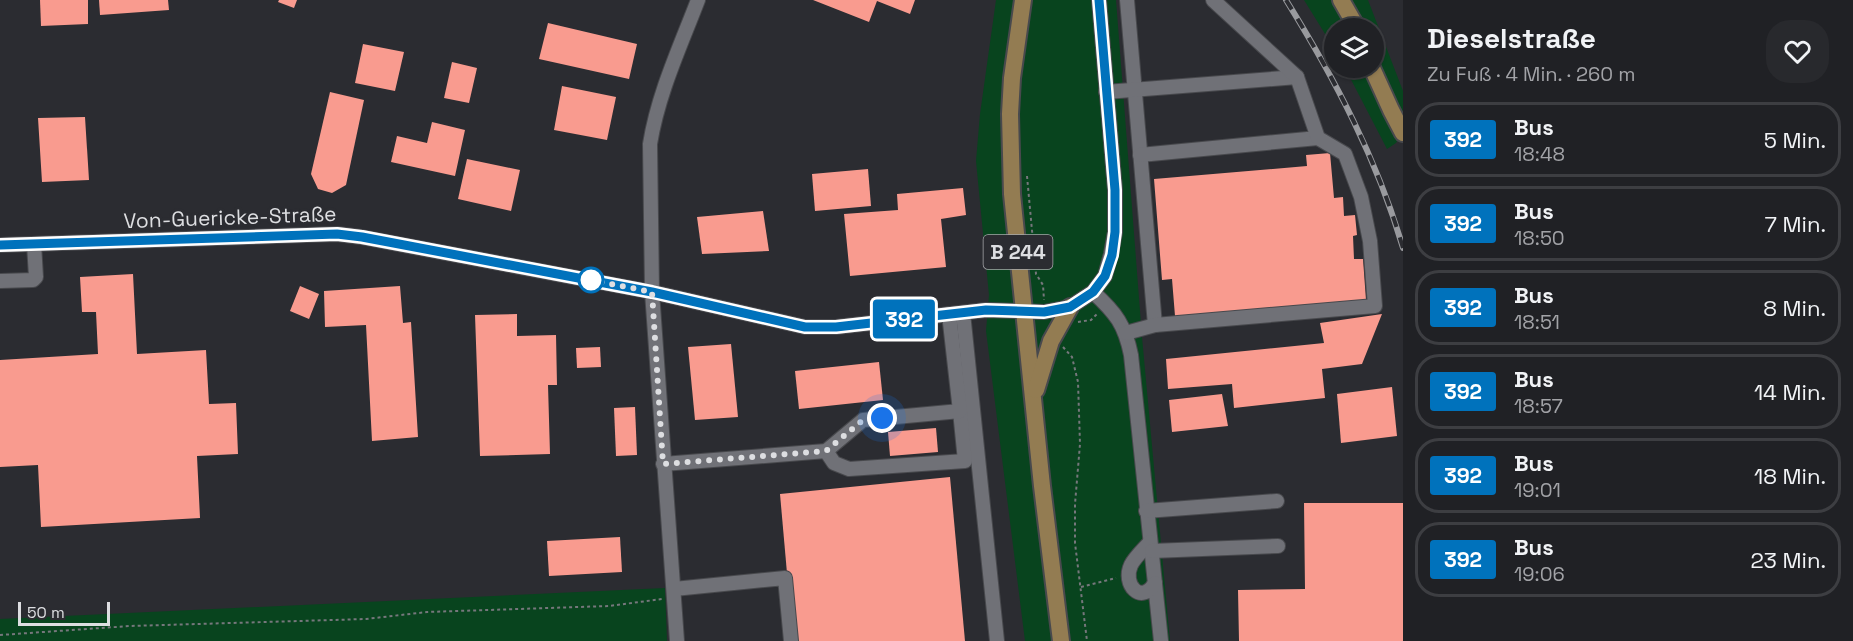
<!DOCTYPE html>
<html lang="de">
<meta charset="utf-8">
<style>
:root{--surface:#202125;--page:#28292d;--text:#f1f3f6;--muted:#a2a3a7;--line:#3d3e42}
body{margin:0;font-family:"Space Grotesk",sans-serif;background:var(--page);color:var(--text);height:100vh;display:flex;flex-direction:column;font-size:22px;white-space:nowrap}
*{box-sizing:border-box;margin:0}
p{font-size:20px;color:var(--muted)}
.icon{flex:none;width:33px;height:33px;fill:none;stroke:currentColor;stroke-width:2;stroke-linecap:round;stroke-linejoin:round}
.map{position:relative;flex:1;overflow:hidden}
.panel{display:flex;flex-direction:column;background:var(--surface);width:450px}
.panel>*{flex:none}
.badge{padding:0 12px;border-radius:4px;font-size:21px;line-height:39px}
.fabs{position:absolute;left:1324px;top:18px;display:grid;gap:12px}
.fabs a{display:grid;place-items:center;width:60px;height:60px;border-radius:50%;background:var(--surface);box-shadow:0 2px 4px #0004,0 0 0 2px var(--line);font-size:30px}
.scale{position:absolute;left:18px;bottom:15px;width:92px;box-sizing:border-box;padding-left:6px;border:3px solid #dddee1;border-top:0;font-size:16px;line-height:21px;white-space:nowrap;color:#dddee1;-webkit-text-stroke:4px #2b2c31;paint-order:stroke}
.you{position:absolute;width:30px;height:30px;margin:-15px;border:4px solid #fff;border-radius:50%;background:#1a73e8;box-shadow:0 0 0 9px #1a73e833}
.map>.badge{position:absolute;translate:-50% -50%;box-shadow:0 0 0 3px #fff}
.round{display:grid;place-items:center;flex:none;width:63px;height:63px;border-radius:24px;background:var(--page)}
.summary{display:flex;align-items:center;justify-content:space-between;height:102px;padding:0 24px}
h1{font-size:28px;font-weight:700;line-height:45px}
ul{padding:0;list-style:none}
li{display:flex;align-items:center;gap:18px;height:75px;margin:0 12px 9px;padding:0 12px;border:3px solid var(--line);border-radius:24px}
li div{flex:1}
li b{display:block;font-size:22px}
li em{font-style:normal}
li .badge{min-width:66px;font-weight:700;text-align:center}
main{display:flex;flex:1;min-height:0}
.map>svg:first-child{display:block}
.green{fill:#08441e}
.building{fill:#f99b8f}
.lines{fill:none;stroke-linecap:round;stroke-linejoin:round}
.minor-casing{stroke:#48494d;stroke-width:16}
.major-casing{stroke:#48494d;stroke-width:20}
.path{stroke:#76777c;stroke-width:2;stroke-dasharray:3 3;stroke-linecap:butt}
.minor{stroke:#707177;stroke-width:14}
.major{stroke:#937c52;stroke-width:16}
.rail-casing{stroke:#999a9e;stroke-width:6}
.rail{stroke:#2b2c31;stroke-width:4;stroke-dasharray:11;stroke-linecap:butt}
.line-casing{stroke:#fff;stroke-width:14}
.line{stroke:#0072bc;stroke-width:9}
.walk{stroke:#dddee1;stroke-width:6;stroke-dasharray:0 10.8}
.stop-dot{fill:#fff;stroke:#0072bc;stroke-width:3}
.labels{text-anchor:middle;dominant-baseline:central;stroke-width:6;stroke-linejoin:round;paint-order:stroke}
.shield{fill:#2b2c31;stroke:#a8a9ac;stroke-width:1.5}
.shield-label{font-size:20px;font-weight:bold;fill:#dddee1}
.street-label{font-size:21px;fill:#dddee1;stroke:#2b2c31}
</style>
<main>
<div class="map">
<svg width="1403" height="641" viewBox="0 0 1403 641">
<rect width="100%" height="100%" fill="#2b2c31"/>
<g class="green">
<polygon points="996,0 1116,0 1142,337 1170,641 1025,641 986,331 989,295 976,161 980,114"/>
<polygon points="1304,0 1368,0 1403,91 1403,131 1396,143 1387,149 1345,68 1374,68 1374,28 1335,28 1335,50"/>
<polygon points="665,588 667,641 0,641 0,619"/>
</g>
<g class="building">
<polygon points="40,0 88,0 88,24 41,26"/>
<polygon points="99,0 168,0 169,10 100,15"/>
<polygon points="279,0 297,0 294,8 278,2"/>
<polygon points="813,0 915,0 910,14 877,1 869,22"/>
<polygon points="548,23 637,44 629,79 539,59"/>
<polygon points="363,44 404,52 395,91 355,83"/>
<polygon points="452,62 477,68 469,103 444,98"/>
<polygon points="562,86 616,97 607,140 554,130"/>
<polygon points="330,92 364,100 346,185 332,193 318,189 311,174"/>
<polygon points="85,117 89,180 42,182 38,118"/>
<polygon points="432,122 465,130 455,176 391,162 397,136 427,143"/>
<polygon points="1330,153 1334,198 1343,197 1344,216 1355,215 1357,235 1353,236 1354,259 1363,259 1366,300 1175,316 1172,279 1162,280 1154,179 1307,166 1306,155"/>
<polygon points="467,159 520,170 511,211 458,199"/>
<polygon points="868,169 871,206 815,211 812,174"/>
<polygon points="963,188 966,215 941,219 946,267 850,276 844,214 898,210 897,194"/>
<polygon points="763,211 769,251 702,254 697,217"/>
<polygon points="133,274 137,354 206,350 209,404 236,403 238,454 197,456 200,518 41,527 38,465 0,467 0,360 98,354 96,312 82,312 80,277"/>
<polygon points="300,286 319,294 309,319 290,311"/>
<polygon points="400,286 403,323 411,322 418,437 372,441 366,325 325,327 324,291"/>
<polygon points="517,314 517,336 556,335 557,385 548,385 550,454 480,456 475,315"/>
<polygon points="1382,314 1362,364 1322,369 1325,398 1234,408 1232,384 1168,389 1166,359 1324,343 1320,323"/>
<polygon points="731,344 738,417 695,420 688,347"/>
<polygon points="600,347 601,367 577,368 576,348"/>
<polygon points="879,362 883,400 799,409 795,371"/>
<polygon points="1392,387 1397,436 1341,443 1337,394"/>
<polygon points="1222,394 1228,426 1172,432 1169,400"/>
<polygon points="635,407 637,455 616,456 614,408"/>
<polygon points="936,428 938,452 890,456 888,432"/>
<polygon points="950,477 965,641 793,641 780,494"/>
<polygon points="1304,503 1403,503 1403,641 1239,641 1238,590 1305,589"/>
<polygon points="620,537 622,572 549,576 547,541"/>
</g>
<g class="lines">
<g class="minor-casing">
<g id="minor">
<polyline points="1127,0 1155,325"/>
<polyline points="1106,92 1297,77"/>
<polyline points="1140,155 1318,138"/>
<polyline points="0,245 337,234 361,237 652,292 805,327 836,327 986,310 1044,312 1070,307 1093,292 1105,276 1111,254 1115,232 1115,190 1099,0"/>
<polyline points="0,281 33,280 36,277 34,244"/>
<path d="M1093 292C1116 313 1125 325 1131 355L1161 641"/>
<polyline points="963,313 997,641"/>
<polyline points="1126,333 1155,325 1375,306 1370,241 1361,197 1345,154 1318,138 1297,77 1213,0"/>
<polyline points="826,451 834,463 849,469 965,461 960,411"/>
<polyline points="663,464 826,451 863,420 960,411 949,314"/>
<polyline points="1146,511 1277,501"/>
<path d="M1150 542C1144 549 1135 557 1131 565 1122 584 1141 606 1155 583"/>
<polyline points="1152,551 1278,546"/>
<polyline points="674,589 785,578 791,641"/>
<path d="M677 641 652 292 650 144C658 94 680 47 698 0"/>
</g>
</g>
<g class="major-casing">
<g id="major">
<polyline points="1023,0 1012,78 1010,114 1012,194 1042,486 1061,641"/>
<polyline points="1341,0 1357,28"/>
<polyline points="1372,68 1391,110 1403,133"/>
<polyline points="1036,390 1051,341 1070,307"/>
</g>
</g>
<g class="path">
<polyline points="1027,176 1036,274 1043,285 1044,300"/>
<polyline points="1078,322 1091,320 1097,314"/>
<polyline points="1063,347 1072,357 1078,382 1080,444 1075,504 1075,543 1087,641"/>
<polyline points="1081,587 1116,578"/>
<polyline points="0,635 130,626 366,619 427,612 609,606 662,599"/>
</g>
<use href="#minor" class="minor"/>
<use href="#major" class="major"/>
<g class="rail-casing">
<path id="rail" d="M1286 0C1335 79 1377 159 1403 248"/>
</g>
<use href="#rail" class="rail"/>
</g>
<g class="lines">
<g class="line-casing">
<polyline id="line" points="0,245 337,234 362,237 652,292 805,327 836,327 986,310 1044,312 1070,307 1093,292 1105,276 1112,255 1115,232 1115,190 1099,0"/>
</g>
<use href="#line" class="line"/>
<polyline class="walk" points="591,280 652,292 663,464 826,451 863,420 882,418"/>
</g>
<circle class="stop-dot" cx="591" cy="280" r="12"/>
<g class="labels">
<rect class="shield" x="983.5" y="235" width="69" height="34" rx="4.5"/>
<g class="shield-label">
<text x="1018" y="252">B 244</text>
</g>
<g class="street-label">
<text transform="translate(230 217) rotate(-2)">Von-Guericke-Straße</text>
</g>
</g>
</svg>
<div class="fabs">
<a><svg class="icon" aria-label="layers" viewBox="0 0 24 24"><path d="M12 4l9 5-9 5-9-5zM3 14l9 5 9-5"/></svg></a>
</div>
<div class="scale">50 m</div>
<div class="you" style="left:882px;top:418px"></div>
<b class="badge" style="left:904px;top:319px;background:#0072bc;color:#fff">392</b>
</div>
<section class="panel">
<div class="summary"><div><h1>Dieselstraße</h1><p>Zu Fuß · 4 Min. · 260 m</p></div><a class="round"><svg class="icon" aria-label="heart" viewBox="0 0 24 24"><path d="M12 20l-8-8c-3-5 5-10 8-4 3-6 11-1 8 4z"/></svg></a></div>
<ul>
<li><span class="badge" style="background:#0072bc;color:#fff">392</span><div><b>Bus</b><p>18:48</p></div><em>5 Min.</em></li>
<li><span class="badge" style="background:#0072bc;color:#fff">392</span><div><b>Bus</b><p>18:50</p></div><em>7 Min.</em></li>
<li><span class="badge" style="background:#0072bc;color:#fff">392</span><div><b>Bus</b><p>18:51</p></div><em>8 Min.</em></li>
<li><span class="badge" style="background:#0072bc;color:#fff">392</span><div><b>Bus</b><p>18:57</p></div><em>14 Min.</em></li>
<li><span class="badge" style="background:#0072bc;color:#fff">392</span><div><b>Bus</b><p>19:01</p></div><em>18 Min.</em></li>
<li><span class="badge" style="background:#0072bc;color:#fff">392</span><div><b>Bus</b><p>19:06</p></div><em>23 Min.</em></li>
</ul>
</section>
</main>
